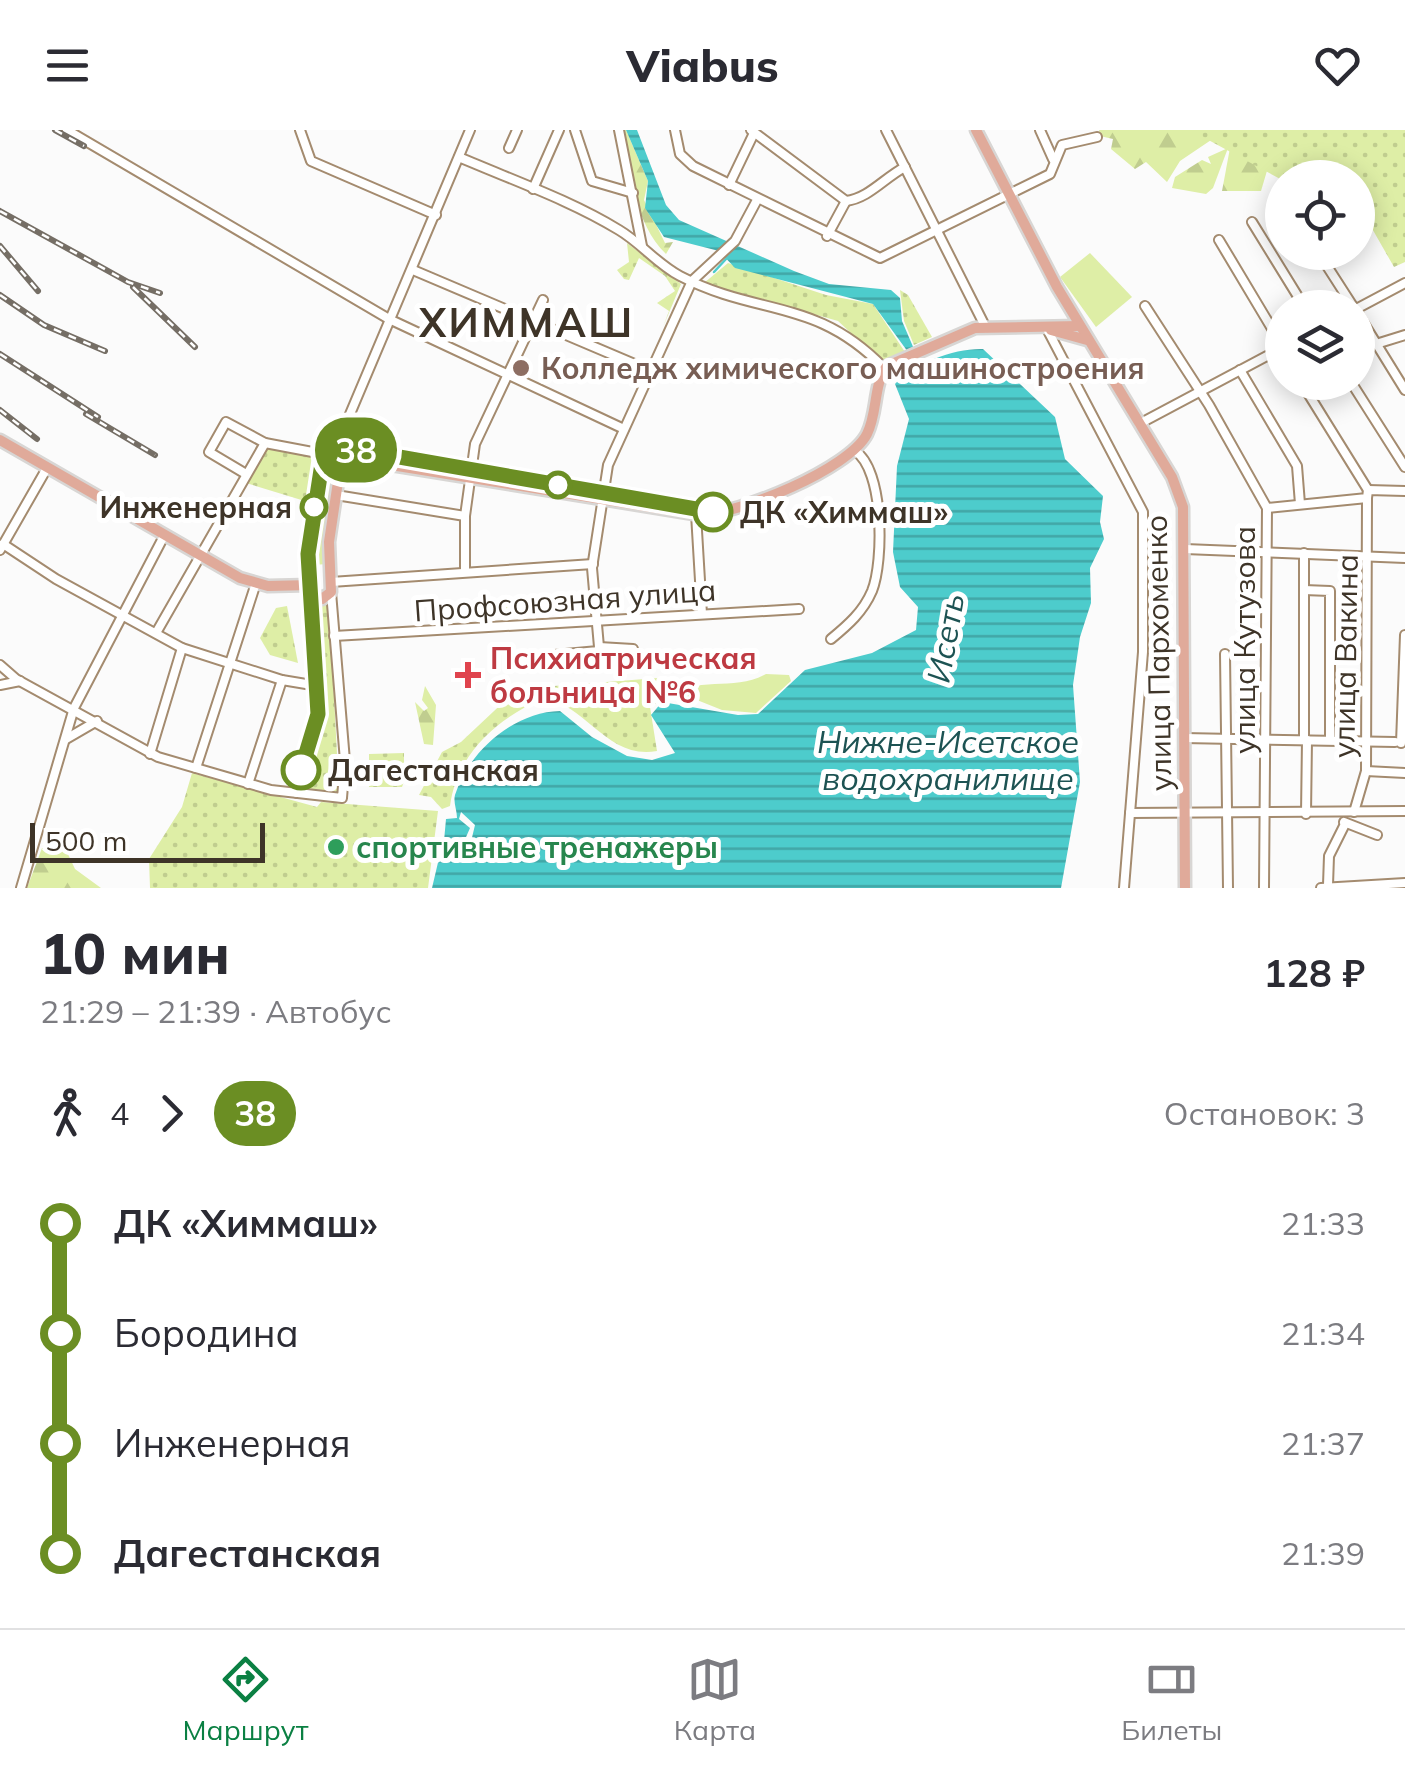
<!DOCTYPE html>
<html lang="ru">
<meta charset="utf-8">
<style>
:root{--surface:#fff;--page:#f7f7f7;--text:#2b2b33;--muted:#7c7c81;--line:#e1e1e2;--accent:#0b8043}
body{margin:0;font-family:Mulish,sans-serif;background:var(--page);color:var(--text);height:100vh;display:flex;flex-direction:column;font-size:38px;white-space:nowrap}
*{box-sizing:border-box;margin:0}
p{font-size:32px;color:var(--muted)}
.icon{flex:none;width:55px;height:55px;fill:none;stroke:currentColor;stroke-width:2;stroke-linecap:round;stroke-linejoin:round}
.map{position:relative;height:758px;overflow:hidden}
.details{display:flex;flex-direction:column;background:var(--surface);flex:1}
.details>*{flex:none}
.badge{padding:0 20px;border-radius:32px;font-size:35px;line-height:65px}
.tools{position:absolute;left:1265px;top:30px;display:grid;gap:20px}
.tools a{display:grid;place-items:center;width:110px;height:110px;border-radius:50%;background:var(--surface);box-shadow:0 5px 25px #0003;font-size:50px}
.scale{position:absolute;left:30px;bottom:25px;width:235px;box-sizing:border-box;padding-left:10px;border:5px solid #3e3428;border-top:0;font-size:28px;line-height:35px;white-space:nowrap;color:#3e3428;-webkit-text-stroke:8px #fff;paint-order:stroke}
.map>.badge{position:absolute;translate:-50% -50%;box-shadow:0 0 0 5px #fff}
.legs{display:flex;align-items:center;gap:15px;height:110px;padding:0 40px;font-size:32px}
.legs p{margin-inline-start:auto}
.summary{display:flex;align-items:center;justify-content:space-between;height:170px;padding:0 40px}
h1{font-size:55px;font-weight:800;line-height:75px}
ul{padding:0 40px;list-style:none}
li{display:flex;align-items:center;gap:35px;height:110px;font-size:38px}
li i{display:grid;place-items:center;width:15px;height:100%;margin:0 12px;background:currentColor}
li i::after{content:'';width:25px;height:25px;margin:-12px;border:8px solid;border-radius:50%;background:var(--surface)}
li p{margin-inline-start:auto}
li:first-child i{background:linear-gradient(#0000 50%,currentColor 0)}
li:last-child i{background:linear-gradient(currentColor 50%,#0000 0)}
header{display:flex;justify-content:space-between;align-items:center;height:130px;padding:0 40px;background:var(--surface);font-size:45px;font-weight:800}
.tabs{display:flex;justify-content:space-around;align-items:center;height:140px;border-top:2px solid var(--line);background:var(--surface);font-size:28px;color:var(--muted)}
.tabs a{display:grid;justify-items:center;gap:5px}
.tabs .selected{color:var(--accent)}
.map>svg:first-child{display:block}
.grass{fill:#deeea6}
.forest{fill:url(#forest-firs)}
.park{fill:url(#park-dots)}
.water{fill:url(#water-rules)}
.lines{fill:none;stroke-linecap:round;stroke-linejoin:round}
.stream{stroke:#4dcccc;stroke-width:2.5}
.minor-casing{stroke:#a48b6f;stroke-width:12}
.major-casing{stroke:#d8d6d4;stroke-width:15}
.minor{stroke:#fff;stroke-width:8}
.major{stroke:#e0aa9a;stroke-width:10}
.rail-casing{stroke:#756e65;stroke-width:6}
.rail{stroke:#fff;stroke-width:2.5;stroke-dasharray:8;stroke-linecap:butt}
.line-1-casing{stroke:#fff;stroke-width:22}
.line-1{stroke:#6b8e23;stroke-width:15}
.education-dot{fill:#8d6e63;stroke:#fff;stroke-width:4}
.stop-1-dot{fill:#fff;stroke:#6b8e23;stroke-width:5}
.health-dot{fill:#e0444e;stroke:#fff;stroke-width:4}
.leisure-dot{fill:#2e9e5b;stroke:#fff;stroke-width:4}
.labels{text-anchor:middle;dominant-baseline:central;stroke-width:10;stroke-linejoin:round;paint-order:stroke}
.education-label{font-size:30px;font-weight:bold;fill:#785e54;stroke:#fff;text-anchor:start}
.stop-label{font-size:30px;font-weight:bold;fill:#3e3428;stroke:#fff;text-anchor:start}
.street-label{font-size:30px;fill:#3e3428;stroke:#fff}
.health-label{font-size:30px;font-weight:bold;fill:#be3a42;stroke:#fff;text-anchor:start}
.leisure-label{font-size:30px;font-weight:bold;fill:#27864d;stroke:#fff;text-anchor:start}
.water-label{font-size:32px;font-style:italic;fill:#1d5353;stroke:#fff}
.district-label{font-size:40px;font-weight:bold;letter-spacing:2.5px;fill:#3e3428;stroke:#fff}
</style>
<header><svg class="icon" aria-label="menu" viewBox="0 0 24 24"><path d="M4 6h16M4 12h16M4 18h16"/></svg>Viabus<svg class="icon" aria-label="heart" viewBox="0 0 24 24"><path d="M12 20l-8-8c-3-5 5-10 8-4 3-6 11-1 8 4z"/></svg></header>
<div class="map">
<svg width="1405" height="758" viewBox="0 0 1405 758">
<defs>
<pattern id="forest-firs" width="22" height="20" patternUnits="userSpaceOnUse" patternTransform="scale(2.5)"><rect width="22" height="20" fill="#deeea6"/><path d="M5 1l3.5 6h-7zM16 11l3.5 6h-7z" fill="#c0cd8f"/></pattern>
<pattern id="park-dots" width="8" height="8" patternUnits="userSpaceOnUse" patternTransform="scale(2.5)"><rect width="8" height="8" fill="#deeea6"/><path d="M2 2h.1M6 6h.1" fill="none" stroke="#c0cd8f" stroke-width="1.8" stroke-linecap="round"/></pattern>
<pattern id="water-rules" width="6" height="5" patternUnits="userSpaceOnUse" patternTransform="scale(2.5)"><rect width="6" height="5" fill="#4dcccc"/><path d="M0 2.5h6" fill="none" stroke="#41a6a6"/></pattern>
</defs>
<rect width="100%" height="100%" fill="#fbfbfb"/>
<g class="grass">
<polygon points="1090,123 1132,167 1096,197 1060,147"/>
<polygon points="537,466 545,472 541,483 503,486 499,480 505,468"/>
<path d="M766 544 789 545 791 551 756 583 722 580 687 566 664 568C697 545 735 562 766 544Z"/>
</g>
<g class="forest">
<path d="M621 0H626L648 51 644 70 665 113 673 112 666 124C634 93 632 43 621 0Z"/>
<polygon points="1099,0 1219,0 1220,4 1180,31 1167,52 1146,32 1135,39 1111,19 1113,9 1100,6"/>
<polygon points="1228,18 1213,58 1206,64 1172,58 1175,47 1202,30 1211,34 1208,27"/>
<polygon points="1230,18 1269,34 1261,61 1222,61"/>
<polygon points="425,556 436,575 433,615 424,614 415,572 424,581 428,578 422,570"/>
<polygon points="42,718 67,722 75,739 101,758 27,758"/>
</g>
<g class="park">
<polygon points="1190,0 1405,0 1405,132 1394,137 1358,74 1358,48 1282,50"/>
<polygon points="627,113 681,154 663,197 669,181 657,173 675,161 665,146 639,128 629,150 624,149 617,140 629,132"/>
<polygon points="728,133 826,165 873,174 905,222 881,231 838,191 704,153"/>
<polygon points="900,160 908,165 932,207 914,215 904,191"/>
<polygon points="270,318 316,327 308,372 246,353 261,323"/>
<polygon points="336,329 327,434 313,435 312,412 327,330"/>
<polygon points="329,471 339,662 303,658 319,595 316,472"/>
<polygon points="287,476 298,533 270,525 260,508 276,478"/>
<path d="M658 548 688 552 650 577 657 621C607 630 587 575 544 568 498 588 457 623 450 676L442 679 431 667 419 665 442 622 461 612 511 565 528 558Z"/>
<polygon points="404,623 404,634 410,636 402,657 369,657 369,624"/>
<polygon points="192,643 317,677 321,672 438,681 428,758 150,758 149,729 182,677"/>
</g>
<g class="water">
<polygon points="626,0 637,0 666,75 679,90 794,141 829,154 891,160 900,168 902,191 914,219 908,222 873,174 735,138 719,121 664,107 645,78 648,51"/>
<path d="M983 219 1055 287 1065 329 1103 366 1100 392 1104 409 1090 438 1091 473 1080 507 1073 555 1080 652 1061 758H432L440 724 469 720 475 695 461 682 459 689 470 698 463 714 444 711 446 689 457 688C457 680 453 672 455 665 469 621 514 582 560 581L592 607 627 626 652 630 675 623 651 585 662 572 738 585 758 584 805 540 872 523 916 500 918 477 900 457 893 422 897 336 909 289 895 254C914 233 955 218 983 219Z"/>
</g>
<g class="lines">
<polyline class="stream" points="714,142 726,129"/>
<g class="minor-casing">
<g id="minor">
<polyline points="67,0 389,189 624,299"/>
<polyline points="300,0 311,31 436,85"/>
<polyline points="575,0 592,51 633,63"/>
<polyline points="619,0 642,116"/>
<polyline points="675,0 680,24 693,36 880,128 1050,44 1062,15 1097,7"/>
<path d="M751 0 846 71C869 68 884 48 905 37"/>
<polyline points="886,0 986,198"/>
<polyline points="1040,0 1053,29"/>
<polyline points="509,18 517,0"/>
<path d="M459 27C512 50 570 70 619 100 641 113 657 134 680 146 759 187 815 167 884 238"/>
<polyline points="729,55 754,3"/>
<polyline points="533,59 559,0"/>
<polyline points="1252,92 1305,178"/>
<polyline points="827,106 846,71"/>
<polyline points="1219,110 1280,212 1282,224"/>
<polyline points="1318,122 1354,178"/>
<polyline points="413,140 651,241"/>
<polyline points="1145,176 1209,275 1267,378 1264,758"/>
<polyline points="1358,178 1405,153"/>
<polyline points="1358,184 1405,260"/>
<polyline points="1047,199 1143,382 1143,522 1124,758"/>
<polyline points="1376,214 1405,205"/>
<polyline points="1240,240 1297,336 1300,374"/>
<polyline points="1301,252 1368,360"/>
<polyline points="1351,252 1405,337"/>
<polyline points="1139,294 1282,218"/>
<polyline points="343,318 350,284 470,0"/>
<polyline points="246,344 209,322 226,292 265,313 323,324"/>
<polyline points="336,365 465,386"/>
<polyline points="1267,378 1367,368 1368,360 1405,361"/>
<polyline points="696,384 702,484"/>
<polyline points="3,414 56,449 182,518 282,550 318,556"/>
<polyline points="1185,419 1405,428"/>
<polyline points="0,420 47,338"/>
<polyline points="465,441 465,386 475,314 543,170"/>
<polyline points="331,452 593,434"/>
<polyline points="1304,460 1330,461 1330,610"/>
<polyline points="156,503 265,313"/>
<polyline points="334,506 799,479"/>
<path d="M831 509C848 495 863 482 872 461 884 431 884 339 855 321"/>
<polyline points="599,517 592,438 608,335 692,151 735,111 757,70"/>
<polyline points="1225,524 1228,758"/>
<polyline points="522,528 598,521 599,517 633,519"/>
<polyline points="0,535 16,549 158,627 271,660 342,668 345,631 331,462"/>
<polyline points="0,555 20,551"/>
<polyline points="1184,608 1395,612"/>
<polyline points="66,609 97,591"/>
<polyline points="1304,610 1304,423"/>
<polyline points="1401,613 1405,505"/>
<polyline points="150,624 182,518"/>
<polyline points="196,638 256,453"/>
<polyline points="1366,641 1405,643"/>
<polyline points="248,654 282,550"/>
<polyline points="297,663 318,584 312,462"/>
<polyline points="1354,682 1366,641 1367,368"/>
<polyline points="1130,683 1405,681"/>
<polyline points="1306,684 1307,610"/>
<polyline points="1344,692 1377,705"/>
<polyline points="1328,755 1329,726 1345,694"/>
<polyline points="21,758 74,578 164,406"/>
<polyline points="1321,758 1405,753"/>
</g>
</g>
<g class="major-casing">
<g id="major">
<polyline points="976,0 1057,157 1172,347 1183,377 1185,758"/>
<polyline points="1051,200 1087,210"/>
<polyline points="0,310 240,448 268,456 311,455"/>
<polyline points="343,318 329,412 331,462 322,469 312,462 308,411 325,315 638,368"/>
<path d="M323 324 700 385C739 384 849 339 867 304 878 282 873 255 887 236L975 198 1079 196"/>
</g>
</g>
<use href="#minor" class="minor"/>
<use href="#major" class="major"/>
<g class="rail-casing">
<g id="rail">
<polyline points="55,0 84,16"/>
<polyline points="0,81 128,152 160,163"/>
<polyline points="0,116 38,161"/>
<polyline points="133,157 195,217"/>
<polyline points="0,165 44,195 105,221"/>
<polyline points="0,224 98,287"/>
<polyline points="0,280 37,309"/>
<polyline points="86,284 155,325"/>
</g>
</g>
<use href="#rail" class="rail"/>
</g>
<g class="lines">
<g class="line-1-casing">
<polyline id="line-1" points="301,640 318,584 308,424 325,314 713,382"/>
</g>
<use href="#line-1" class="line-1"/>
</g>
<circle class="education-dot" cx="521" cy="238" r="10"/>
<g class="stop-1-dot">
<circle cx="558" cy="355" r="12"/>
<circle cx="314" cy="377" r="12"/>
<circle cx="713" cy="382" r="18"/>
<circle cx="301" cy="640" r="18"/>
</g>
<path class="health-dot" d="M463 530h10v10h10v10h-10v10h-10v-10h-10v-10h10z"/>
<circle class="leisure-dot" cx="336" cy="717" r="10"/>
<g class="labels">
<g class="education-label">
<text x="541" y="238">Колледж химического машиностроения</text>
</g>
<g class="stop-label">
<text x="292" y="377" text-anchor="end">Инженерная</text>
<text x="740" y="382">ДК «Химмаш»</text>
<text x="328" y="640">Дагестанская</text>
</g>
<g class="street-label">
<text transform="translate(565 470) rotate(-4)">Профсоюзная улица</text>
<text transform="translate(1244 510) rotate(-90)">улица Кутузова</text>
<text transform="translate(1158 523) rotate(-91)">улица Пархоменко</text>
<text transform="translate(1345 526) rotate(-89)">улица Вакина</text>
</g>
<g class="health-label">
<text x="490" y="528">Психиатрическая<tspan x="490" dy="34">больница №6</tspan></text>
</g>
<g class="leisure-label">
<text x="356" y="717">спортивные тренажеры</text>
</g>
<g class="water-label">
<text transform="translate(945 508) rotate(-80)">Исеть</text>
<text x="948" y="611">Нижне-Исетское<tspan x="948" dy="37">водохранилище</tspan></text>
</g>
<g class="district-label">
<text x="527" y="192">ХИММАШ</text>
</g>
</g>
</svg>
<div class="tools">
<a><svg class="icon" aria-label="locate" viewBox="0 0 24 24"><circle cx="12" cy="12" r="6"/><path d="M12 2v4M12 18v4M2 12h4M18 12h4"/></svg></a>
<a><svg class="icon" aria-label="layers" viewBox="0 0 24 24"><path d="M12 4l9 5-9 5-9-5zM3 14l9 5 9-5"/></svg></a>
</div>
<div class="scale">500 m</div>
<b class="badge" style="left:356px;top:320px;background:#6b8e23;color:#fff">38</b>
</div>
<section class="details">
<div class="summary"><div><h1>10 мин</h1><p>21:29 – 21:39 · Автобус</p></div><b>128 ₽</b></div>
<div class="legs"><svg class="icon" aria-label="walk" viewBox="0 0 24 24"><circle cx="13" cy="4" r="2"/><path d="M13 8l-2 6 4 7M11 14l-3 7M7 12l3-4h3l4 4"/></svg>4<svg class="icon" aria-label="forward" viewBox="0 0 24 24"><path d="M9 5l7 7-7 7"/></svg><b class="badge" style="background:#6b8e23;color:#fff">38</b><p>Остановок: 3</p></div>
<ul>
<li><i style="color:#6b8e23"></i><b>ДК «Химмаш»</b><p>21:33</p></li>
<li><i style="color:#6b8e23"></i><span>Бородина</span><p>21:34</p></li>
<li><i style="color:#6b8e23"></i><span>Инженерная</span><p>21:37</p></li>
<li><i style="color:#6b8e23"></i><b>Дагестанская</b><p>21:39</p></li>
</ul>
</section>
<nav class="tabs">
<a class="selected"><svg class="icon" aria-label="directions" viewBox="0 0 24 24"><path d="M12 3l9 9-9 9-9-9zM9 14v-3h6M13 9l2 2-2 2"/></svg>Маршрут</a>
<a><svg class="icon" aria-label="map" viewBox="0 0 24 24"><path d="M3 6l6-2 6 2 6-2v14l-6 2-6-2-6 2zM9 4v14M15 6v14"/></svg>Карта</a>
<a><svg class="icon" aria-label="tickets" viewBox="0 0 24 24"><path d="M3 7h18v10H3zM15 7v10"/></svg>Билеты</a>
</nav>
